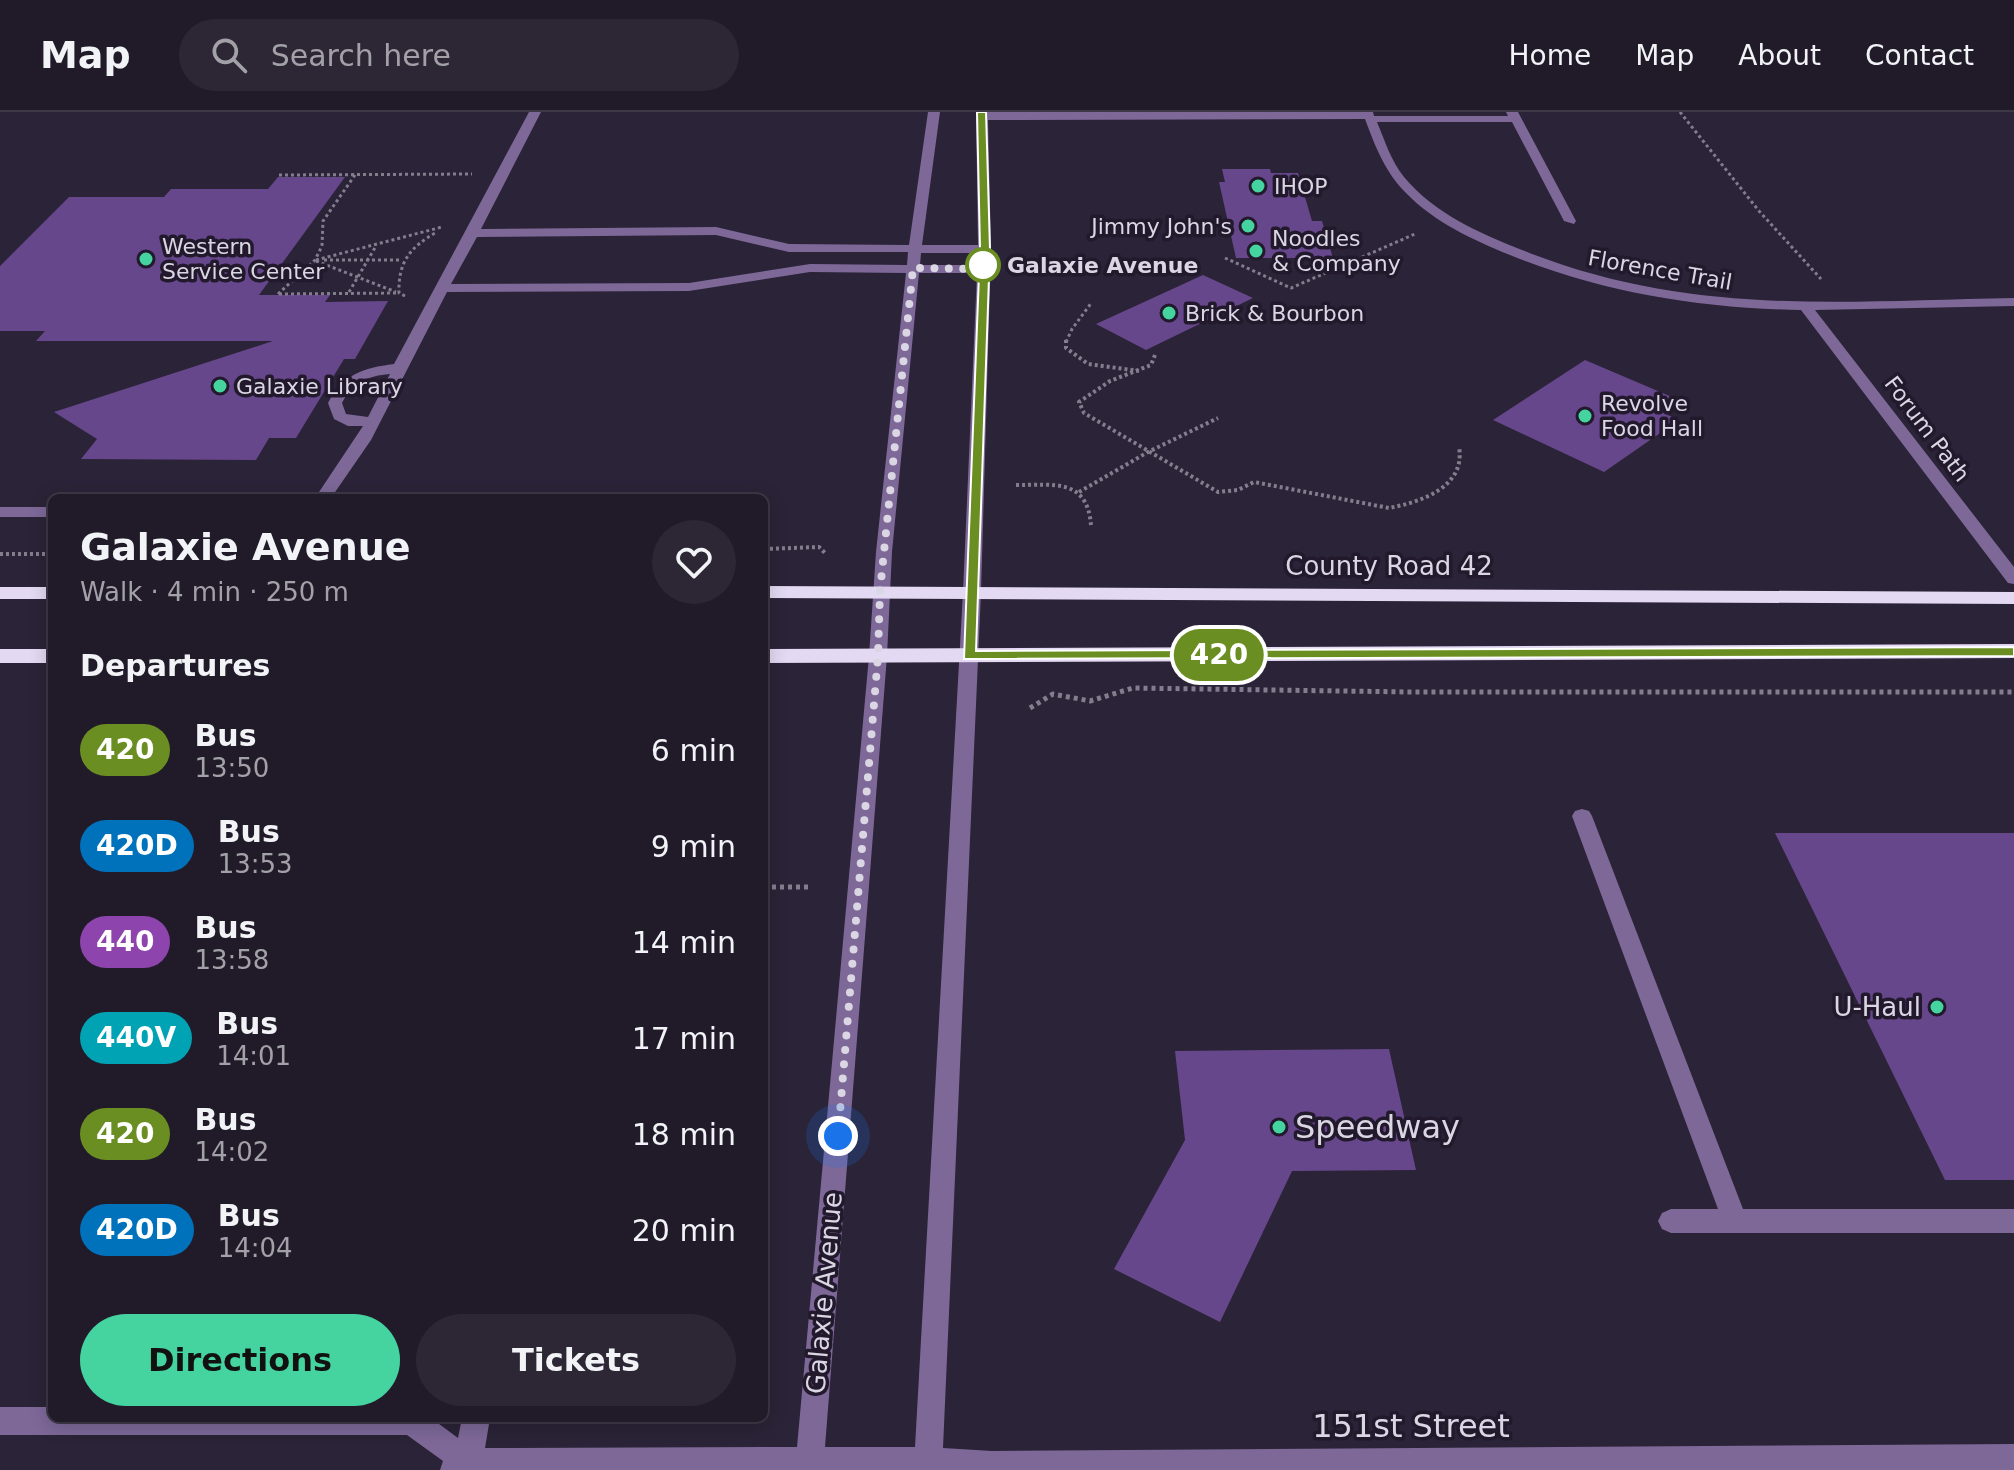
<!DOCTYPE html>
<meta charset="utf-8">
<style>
:root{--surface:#201a29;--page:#2d2735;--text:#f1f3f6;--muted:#a2a1a8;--line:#3d3846;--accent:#45d49f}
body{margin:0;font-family:"DejaVu Sans",sans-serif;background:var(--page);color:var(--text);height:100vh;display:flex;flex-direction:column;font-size:30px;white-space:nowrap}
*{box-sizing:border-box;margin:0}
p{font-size:26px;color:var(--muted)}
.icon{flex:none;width:44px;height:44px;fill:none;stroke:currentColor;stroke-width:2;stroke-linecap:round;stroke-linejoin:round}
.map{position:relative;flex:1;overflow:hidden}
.details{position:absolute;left:48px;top:382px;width:720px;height:928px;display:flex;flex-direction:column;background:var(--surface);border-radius:12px;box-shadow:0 4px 20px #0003,0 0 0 2px var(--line)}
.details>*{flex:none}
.badge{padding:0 16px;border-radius:26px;font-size:28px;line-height:52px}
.you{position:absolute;width:40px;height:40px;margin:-20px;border:6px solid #fff;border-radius:50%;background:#1a73e8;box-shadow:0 0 0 12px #1a73e833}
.map>.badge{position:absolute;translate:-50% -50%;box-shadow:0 0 0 4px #fff}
h2{padding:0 32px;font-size:30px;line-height:72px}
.round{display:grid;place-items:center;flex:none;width:84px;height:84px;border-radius:42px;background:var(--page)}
.overview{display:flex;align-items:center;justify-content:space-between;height:136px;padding:0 32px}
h1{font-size:38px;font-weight:700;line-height:60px}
.primary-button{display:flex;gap:16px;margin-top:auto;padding:16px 32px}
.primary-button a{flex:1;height:92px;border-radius:48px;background:var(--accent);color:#111;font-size:32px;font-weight:700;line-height:92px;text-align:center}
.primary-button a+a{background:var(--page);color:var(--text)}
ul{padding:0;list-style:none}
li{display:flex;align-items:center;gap:24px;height:96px;padding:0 32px}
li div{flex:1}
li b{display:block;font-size:30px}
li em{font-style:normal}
li .badge{min-width:88px;font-weight:700;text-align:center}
header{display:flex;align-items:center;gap:48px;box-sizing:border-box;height:112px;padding:0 40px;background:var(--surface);border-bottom:2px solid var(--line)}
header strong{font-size:38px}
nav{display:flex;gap:44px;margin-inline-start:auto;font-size:28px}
.search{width:560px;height:72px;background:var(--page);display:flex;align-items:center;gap:20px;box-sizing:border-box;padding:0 28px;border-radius:44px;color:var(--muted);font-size:30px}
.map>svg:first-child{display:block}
.building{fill:#67478b}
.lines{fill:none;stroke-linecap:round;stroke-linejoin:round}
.path-far3{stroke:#847d8e;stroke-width:3;stroke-dasharray:3 3;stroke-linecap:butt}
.path-far2{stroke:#847d8e;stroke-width:4;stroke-dasharray:3 3;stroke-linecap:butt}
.path-far1{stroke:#847d8e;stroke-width:5;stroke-dasharray:4 4;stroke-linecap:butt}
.path{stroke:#847d8e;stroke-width:6;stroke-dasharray:5 5;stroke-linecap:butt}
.minor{fill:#7d6898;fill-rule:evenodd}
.highway{fill:#e3d9f2;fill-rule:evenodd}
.line{fill:#6b8e23;stroke:#fff;stroke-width:2}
.walk{stroke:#dbd6e3;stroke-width:8;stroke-dasharray:0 14.4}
.poi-dot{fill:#45d49f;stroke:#22192d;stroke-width:3}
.stop-dot{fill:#fff;stroke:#6b8e23;stroke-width:4}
.labels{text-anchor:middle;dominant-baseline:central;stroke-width:7;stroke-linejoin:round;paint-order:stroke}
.far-poi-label{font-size:22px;fill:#dbd6e3;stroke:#22192d;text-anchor:start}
.far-stop-label{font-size:22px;font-weight:bold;fill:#dbd6e3;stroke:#22192d;text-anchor:start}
.far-street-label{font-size:22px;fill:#dbd6e3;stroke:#22192d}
.street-label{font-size:26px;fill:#dbd6e3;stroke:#22192d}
.poi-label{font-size:26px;fill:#dbd6e3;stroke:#22192d;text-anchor:end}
.near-poi-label{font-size:32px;fill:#dbd6e3;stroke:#22192d;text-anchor:start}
.near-street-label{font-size:32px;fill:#dbd6e3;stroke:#22192d}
</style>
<header>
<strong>Map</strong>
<div class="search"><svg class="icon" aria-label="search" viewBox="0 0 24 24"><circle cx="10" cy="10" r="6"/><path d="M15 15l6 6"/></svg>Search here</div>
<nav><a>Home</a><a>Map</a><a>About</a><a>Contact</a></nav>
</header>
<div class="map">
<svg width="2014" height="1358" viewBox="0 0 2014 1358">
<rect width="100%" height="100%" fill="#2b2337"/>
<g class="building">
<polygon points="1222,57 1270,57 1271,61 1298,61 1312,109 1322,109 1333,146 1236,146 1219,70 1225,70"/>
<polygon points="278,65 345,65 259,183 330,183 325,190 388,189 355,247 344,247 296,326 269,326 256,348 81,347 97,327 54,300 273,229 36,229 45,219 0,219 0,154 69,85 164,85 171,77 268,77"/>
<polygon points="1203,163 1253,186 1146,238 1096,212"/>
<polygon points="1585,248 1679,288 1661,300 1679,308 1604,360 1493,308"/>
<polygon points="1775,721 2014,721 2014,1068 1945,1068"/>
<polygon points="1389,937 1416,1058 1292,1059 1220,1210 1114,1157 1185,1028 1175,939"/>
</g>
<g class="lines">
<g class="path-far3">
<polyline points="1680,0 1759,99 1821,167"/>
<polyline points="279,63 472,62"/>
<polyline points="1225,146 1291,176 1415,122"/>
<polyline points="316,148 442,115"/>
<polyline points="324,148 402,148"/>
<polyline points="316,149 396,180"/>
<polyline points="349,180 376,134"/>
<polyline points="278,182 315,148 322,134 323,109 355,63"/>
<polyline points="279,182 399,181"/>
<path d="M405 184 399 181C398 150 410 135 437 120"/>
<polyline points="1066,230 1072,217 1092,190"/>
</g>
<g class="path-far2">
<polyline points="1066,228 1066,236 1088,252 1139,259"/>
<path d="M1155 243 1151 253 1110 269 1079 290 1084 301 1218 380 1238 378 1254 370 1389 396C1421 390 1466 375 1459 335"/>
<path d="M1016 373C1054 373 1087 366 1091 413"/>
<polyline points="1079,380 1148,340 1218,306"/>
<polyline points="764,437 819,435 825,441"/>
<polyline points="0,442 52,442"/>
</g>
<g class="path-far1">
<polyline points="1030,596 1053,582 1090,589 1133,576 1411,580 2014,580"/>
<polyline points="764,775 808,775"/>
</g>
<polyline class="path" points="764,1125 773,1126"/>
<g class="minor">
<path d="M529 0H541L481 117 716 115 789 132 909 133 928 0H940L922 133H978L976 0H1373L1374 4H1508L1506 0H1518L1576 109 1574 112 1564 109 1512 10H1377C1385 29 1391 49 1404 65 1434 101 1479 121 1522 138 1689 205 1839 189 2014 186V194L1815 198 2014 455V472L2008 471 1801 198C1699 196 1605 181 1510 143 1473 128 1434 110 1406 81 1385 60 1375 34 1365 7L988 8 991 137 981 480 943 1336 992 1339 2014 1332V1358H440L443 1349 407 1323H0V1295H52V1306H431L458 1326 462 1306H490L485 1336 797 1335 869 544 876 440 906 161 810 160 689 179 447 180 371 328 331 386H315L363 314H348L334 307 328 291C343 262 363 256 394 252ZM716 123 789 140H908L907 153 810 152 689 171 451 172 477 125ZM921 141H978V153H920ZM919 161H977L963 480 915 1335H825L887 544 892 440ZM390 262 368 305 346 302 342 291C353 270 367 264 390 262Z"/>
<rect x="0" y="395" width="52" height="10"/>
<polygon points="1582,697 1589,699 1592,704 1743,1097 2014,1097 2014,1121 1671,1121 1662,1117 1658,1109 1662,1101 1671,1097 1718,1097 1572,704 1575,699"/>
</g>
<g class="highway">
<polygon points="764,474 2014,480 2014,492 764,486"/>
<rect x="0" y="475" width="52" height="12"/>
<polygon points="2014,532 2014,546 764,551 764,537"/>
<rect x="0" y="537" width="52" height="14"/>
</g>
</g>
<polygon class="line" points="977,0 986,0 990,137 976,539 2014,535 2014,544 964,547 980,137"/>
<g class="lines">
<polyline class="walk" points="838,1024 878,544 880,479 913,156 982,157 983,153"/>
</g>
<g class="poi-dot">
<circle cx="1258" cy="74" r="8"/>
<circle cx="1248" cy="114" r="8"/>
<circle cx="1256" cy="139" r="8"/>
<circle cx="146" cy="147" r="8"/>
<circle cx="1169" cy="201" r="8"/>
<circle cx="220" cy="274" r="8"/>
<circle cx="1585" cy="304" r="8"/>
<circle cx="1937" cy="895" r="8"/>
<circle cx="1279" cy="1015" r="8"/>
</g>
<circle class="stop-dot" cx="983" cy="153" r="16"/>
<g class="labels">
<g class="far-poi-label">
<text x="1274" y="74">IHOP</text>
<text x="1232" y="114" text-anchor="end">Jimmy John's</text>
<text x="1272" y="126">Noodles<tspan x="1272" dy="25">&amp; Company</tspan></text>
<text x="162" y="134">Western<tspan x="162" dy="25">Service Center</tspan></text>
<text x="1185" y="201">Brick &amp; Bourbon</text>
<text x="236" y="274">Galaxie Library</text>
<text x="1601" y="291">Revolve<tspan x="1601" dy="25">Food Hall</tspan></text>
</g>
<g class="far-stop-label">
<text x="1007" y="153">Galaxie Avenue</text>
</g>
<g class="far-street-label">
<text transform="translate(1660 158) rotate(10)">Florence Trail</text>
<text transform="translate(1927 317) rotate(53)">Forum Path</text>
</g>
<g class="street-label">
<text x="1389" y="454">County Road 42</text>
<text transform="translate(824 1181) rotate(-85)">Galaxie Avenue</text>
</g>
<g class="poi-label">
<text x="1921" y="895">U-Haul</text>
</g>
<g class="near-poi-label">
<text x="1295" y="1015">Speedway</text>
</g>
<g class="near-street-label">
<text x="1411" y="1314">151st Street</text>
</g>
</g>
</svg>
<div class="you" style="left:838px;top:1024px"></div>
<b class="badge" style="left:1219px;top:543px;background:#6b8e23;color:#fff">420</b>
<section class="details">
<div class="overview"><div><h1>Galaxie Avenue</h1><p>Walk · 4 min · 250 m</p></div><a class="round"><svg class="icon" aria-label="heart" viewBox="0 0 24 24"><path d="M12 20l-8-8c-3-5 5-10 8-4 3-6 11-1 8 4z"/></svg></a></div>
<h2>Departures</h2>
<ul>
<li><span class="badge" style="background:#6b8e23;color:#fff">420</span><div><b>Bus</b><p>13:50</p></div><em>6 min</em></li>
<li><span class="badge" style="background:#0072bc;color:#fff">420D</span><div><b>Bus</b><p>13:53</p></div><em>9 min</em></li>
<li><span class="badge" style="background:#8e44ad;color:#fff">440</span><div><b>Bus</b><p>13:58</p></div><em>14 min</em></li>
<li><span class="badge" style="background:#00a3b4;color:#fff">440V</span><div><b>Bus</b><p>14:01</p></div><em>17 min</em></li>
<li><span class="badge" style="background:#6b8e23;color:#fff">420</span><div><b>Bus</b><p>14:02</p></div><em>18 min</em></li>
<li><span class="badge" style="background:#0072bc;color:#fff">420D</span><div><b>Bus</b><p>14:04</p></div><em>20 min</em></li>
</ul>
<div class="primary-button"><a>Directions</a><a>Tickets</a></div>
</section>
</div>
